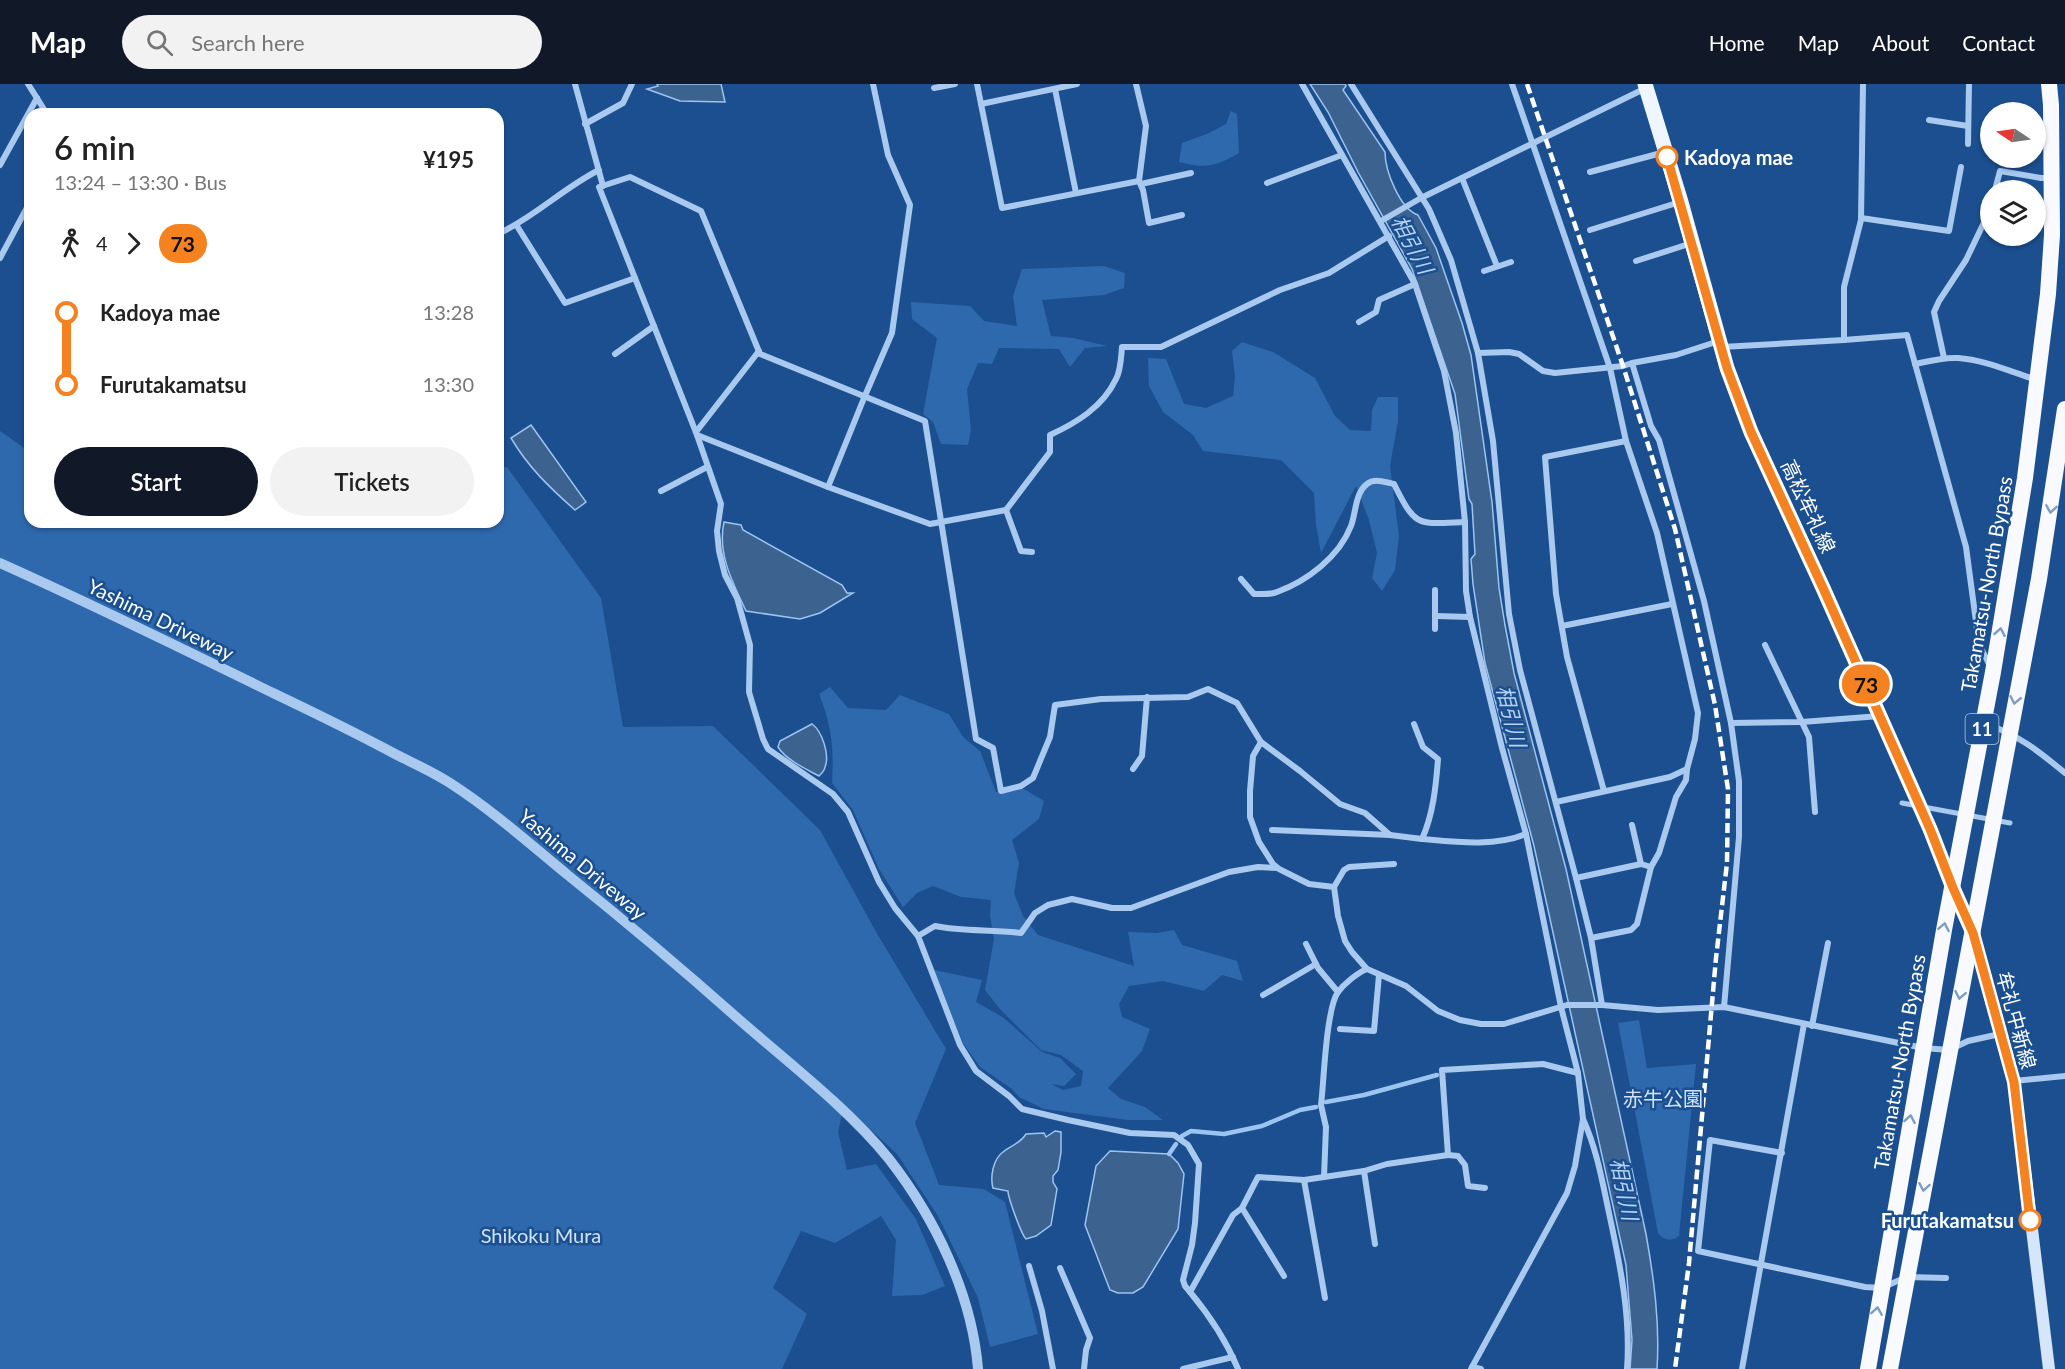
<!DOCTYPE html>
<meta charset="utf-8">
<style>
:root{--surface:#fff;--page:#f2f2f2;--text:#222;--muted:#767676;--accent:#111827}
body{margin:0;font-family:Lato,"Noto Sans JP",sans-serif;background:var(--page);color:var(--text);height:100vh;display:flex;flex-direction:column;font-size:22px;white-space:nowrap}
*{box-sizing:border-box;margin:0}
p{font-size:20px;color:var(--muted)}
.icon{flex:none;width:33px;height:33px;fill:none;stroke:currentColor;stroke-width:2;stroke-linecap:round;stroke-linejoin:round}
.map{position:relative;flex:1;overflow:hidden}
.details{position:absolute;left:24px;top:24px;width:480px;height:420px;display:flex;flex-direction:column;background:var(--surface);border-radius:18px;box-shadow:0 2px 4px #0004}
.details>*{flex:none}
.badge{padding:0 12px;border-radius:20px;font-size:21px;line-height:39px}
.needle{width:39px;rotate:283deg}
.buttons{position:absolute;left:1980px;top:18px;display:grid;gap:12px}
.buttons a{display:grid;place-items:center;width:66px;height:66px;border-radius:50%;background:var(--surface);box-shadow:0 2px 4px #0004;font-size:30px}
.map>.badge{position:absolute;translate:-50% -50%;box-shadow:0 0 0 3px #fff}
.legs{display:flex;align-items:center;gap:9px;height:66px;padding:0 30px;font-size:20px}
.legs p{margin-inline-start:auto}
.headline{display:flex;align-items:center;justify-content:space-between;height:102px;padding:0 30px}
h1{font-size:33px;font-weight:600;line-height:45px}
.primary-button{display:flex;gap:12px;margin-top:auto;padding:12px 30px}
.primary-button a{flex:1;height:69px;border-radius:36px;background:var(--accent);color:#fff;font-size:24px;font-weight:600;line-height:69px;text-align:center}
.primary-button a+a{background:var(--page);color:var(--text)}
ul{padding:0 30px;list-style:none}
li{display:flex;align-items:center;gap:21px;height:72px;font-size:22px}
li i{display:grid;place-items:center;width:9px;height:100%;margin:0 8px;background:currentColor}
li i::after{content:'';width:15px;height:15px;margin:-8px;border:4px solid;border-radius:50%;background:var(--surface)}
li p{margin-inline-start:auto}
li:first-child i{background:linear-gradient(#0000 50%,currentColor 0)}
li:last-child i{background:linear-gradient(currentColor 50%,#0000 0)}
header{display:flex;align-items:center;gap:36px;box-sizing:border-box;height:84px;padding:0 30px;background:var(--accent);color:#fff}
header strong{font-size:28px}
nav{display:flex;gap:33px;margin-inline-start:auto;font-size:21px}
.search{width:420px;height:54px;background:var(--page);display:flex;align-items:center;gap:15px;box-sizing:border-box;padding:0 21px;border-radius:33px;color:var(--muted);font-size:22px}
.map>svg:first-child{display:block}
.green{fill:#2e69ad}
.water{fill:#3c6290;stroke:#9cc4f0;stroke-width:1.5}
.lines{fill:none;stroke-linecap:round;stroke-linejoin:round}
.stream{stroke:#9cc4f0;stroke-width:4.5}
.pedestrian{stroke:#a9c9ee;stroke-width:5}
.minor{stroke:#a9c9ee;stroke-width:6}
.tertiary{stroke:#a9c9ee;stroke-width:10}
.secondary{stroke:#d6e6fa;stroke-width:12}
.primary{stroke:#f0f6ff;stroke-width:15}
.trunk{stroke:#f8faff;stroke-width:16}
.rail{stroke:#fff;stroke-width:4.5;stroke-dasharray:10 4.5;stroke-linecap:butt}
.oneway{stroke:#7e9cc1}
.line-1-casing{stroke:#fff;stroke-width:14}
.line-1{stroke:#f58220;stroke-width:9}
.stop-1-dot{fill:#fff;stroke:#f58220;stroke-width:3}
.labels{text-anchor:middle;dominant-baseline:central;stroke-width:5;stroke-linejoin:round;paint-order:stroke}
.shield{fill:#1b4f8f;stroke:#bbcadd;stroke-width:1.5}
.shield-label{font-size:18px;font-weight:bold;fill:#fff}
.stop-label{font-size:20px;font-weight:bold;fill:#fff;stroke:#1b4f8f;text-anchor:start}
.street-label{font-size:20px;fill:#fff;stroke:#1b4f8f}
.park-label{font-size:20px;fill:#cfe3fa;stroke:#1b4f8f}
.water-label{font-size:21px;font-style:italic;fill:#b5d3f5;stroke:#1b4f8f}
</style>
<header>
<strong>Map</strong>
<div class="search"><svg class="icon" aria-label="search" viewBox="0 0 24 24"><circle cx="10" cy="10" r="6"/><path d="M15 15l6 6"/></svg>Search here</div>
<nav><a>Home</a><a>Map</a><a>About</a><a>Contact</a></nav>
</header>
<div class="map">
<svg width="2065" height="1285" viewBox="0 0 2065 1285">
<rect width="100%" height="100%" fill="#1b4f8f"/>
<g class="green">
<path d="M1231 27 1237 30 1239 69C1217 82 1204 85 1179 78L1182 59 1207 50 1226 40Z"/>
<polygon points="1104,182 1125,189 1124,204 1104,211 1042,216 1051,252 1073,254 1107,262 1085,264 1070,283 1059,265 999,264 992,280 978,279 967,305 971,346 968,361 941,360 933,338 923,330 937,254 912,235 911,218 970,222 984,237 1017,242 1013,212 1022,185"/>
<polygon points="1242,258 1273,268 1315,294 1335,332 1350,346 1371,347 1372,326 1378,313 1398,313 1398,337 1390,382 1399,452 1395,486 1382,507 1372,494 1377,469 1369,436 1356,402 1321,469 1316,441 1314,409 1281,376 1203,367 1193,351 1163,328 1149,302 1148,274 1166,275 1184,320 1206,324 1233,312 1235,293 1232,267"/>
<polygon points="0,347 30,368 30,438 498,438 498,385 507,383 601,514 623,643 713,642 820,746 875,846 946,965 915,1039 939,1101 984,1105 1005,1118 1038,1250 990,1263 978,1214 938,1132 897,1070 844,1021 838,1048 847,1086 876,1080 916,1135 945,1202 922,1211 892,1212 896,1156 881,1132 835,1159 801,1147 773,1204 807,1230 782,1285 0,1285"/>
<path d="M830 603 848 624 886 626 900 611 949 630 963 653 980 667 996 708 1024 705 1044 717 1039 735 1012 756 1019 779 1014 809 1023 832 1038 851 1134 882 1128 848 1157 849 1174 846 1182 861 1237 877 1243 897 1222 891 1204 907 1163 897 1129 902 1119 920 1122 933 1150 945 1142 967 1108 1004 1121 1015 1145 1023 1163 1036H1128L1044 1025 1019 1013 1012 1005 980 983 963 959 934 886 982 896 976 918 1004 934 1042 968 1060 974 1076 990 1064 1002 1051 1000 1063 1006 1081 1002 1083 987 1061 971 1041 966 1000 925 985 906 994 855 990 832 991 816 961 813 933 802 917 809 903 823 879 785 853 726 832 699C834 665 832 642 819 610Z"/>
<path d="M1639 936 1647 984 1696 980 1679 1152C1672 1158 1663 1156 1658 1149L1618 939Z"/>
</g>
<g class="water">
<polygon points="657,0 721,0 725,18 680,17 647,5 658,2"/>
<path d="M1310 0H1345L1346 2 1343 6 1385 68C1385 87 1400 125 1418 131L1436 164 1462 239 1471 271 1492 418 1499 504 1505 541 1514 589 1566 785 1646 1150C1654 1195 1660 1239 1657 1285H1630L1632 1256 1626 1181 1534 762 1485 579 1473 500 1471 475 1475 470 1472 420 1469 415 1455 310 1412 185 1358 88 1328 28Z"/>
<path d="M531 341 586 418 575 426C550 404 528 383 511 354Z"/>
<path d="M724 438 741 441 743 446 842 501 847 509H853L820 529 800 535 746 527C733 499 717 470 724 438Z"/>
<path d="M812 640C822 647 830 671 825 683 825 685 821 690 819 692 806 685 786 676 778 663L780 657Z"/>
<path d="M1055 1047 1061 1048V1068L1058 1086 1053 1092V1098L1057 1105 1051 1141 1036 1152 1026 1155C1021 1150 1008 1113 1008 1107L993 1104C990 1093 993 1075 1003 1068 1011 1061 1020 1060 1026 1050L1044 1049 1046 1053Z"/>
<polygon points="1110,1067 1169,1070 1178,1079 1184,1090 1178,1145 1143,1203 1133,1209 1118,1209 1110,1206 1085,1141 1096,1082"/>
</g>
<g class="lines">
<g class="stream">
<polyline points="1326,1018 1364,1011 1437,991"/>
<polyline points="1182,1052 1191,1047 1224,1050 1262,1042 1300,1026 1316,1023"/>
<polyline points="1169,1070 1176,1060"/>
</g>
<polyline class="pedestrian" points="1902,719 2010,739"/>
<g class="minor">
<polyline points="28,0 47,30"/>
<polyline points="575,0 603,102"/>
<path d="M873 0 888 71 910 121 892 249 864 314 828 403 930 440 1006 426 1050 368V351C1076 339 1103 323 1116 295 1121 286 1121 273 1122 263H1161L1280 206 1329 189 1389 152"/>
<polyline points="977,0 1002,124 1139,97 1146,42 1136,0"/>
<polyline points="1302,0 1415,200 1444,287 1456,349 1465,438 1466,507 1470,533 1502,664 1526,750 1561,923 1578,989 1583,1035 1575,1082 1567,1109 1471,1285"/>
<polyline points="1351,0 1429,125 1451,176 1478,269 1493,357 1509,530 1520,586 1576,794 1591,854 1602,921"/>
<polyline points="1512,0 1610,284 1626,357 1657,449 1698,629 1695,655 1687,685 1670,693 1556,718"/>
<polyline points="934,4 955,0"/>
<polyline points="1055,5 1076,109"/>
<polyline points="981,20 1077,0"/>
<polyline points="1929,36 1968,42"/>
<polyline points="585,40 623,19 632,0"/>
<polyline points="1968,60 1969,0"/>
<polyline points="0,81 37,14"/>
<polyline points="1590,88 1665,68"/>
<polyline points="1462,94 1497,182"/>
<polyline points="1139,97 1143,106 1149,139 1182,131"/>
<polyline points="1267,99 1342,71"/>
<polyline points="1141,100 1191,89"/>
<polyline points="1995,106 2000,87 2041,94 2051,94"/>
<polyline points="1861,134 1949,147 1961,83"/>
<polyline points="1381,137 1421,114 1646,4"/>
<polyline points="517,142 565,219 635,194"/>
<polyline points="1590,146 1680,118"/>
<path d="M498 150C535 133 563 104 599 86"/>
<polyline points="0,174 30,118"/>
<polyline points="1636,177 1692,159"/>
<polyline points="1484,187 1511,178"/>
<polyline points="1359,238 1376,228 1379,216 1415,200"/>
<polyline points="1844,256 1907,251 1966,463 1979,560 1990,582"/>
<polyline points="1722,263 1844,256 1844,203 1861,136 1863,0"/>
<polyline points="1478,269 1509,268 1519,270 1543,287 1555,289 1623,282 1632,279 1676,271 1719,257"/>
<polyline points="615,270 654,242"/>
<polyline points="1944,274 1934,228 1939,217 1966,176 1990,126"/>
<polyline points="1632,279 1651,342 1659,356 1704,517 1731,639 1802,638 1880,632"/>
<path d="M1915 280C1929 277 1944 273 1958 274 1985 276 2011 288 2037 296"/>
<polyline points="696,348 759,267"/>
<polyline points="697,351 721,420 717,447 719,467 725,491 737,514 750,561 749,608 763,655 768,665 833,710 848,728 879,798 895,824 918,852"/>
<polyline points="828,403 697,351 599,103 630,93 701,127 760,270 925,337 976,655 993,664 1001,707 1021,702 1033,694 1050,653 1055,621 1101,615 1188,613 1208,605 1237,619 1261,658 1300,687 1340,720 1365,729 1390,751"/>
<polyline points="661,407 707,383"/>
<polyline points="1006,426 1021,467 1032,468"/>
<path d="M1241 495 1254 510C1261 510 1270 511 1277 508 1307 497 1339 473 1351 442 1356 429 1355 409 1367 400 1374 394 1386 398 1394 400 1416 444 1417 440 1465 438"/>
<polyline points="1435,506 1435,545"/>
<polyline points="1436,532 1470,533"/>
<polyline points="1562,542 1672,520"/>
<polyline points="1765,561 1809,653 1815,728"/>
<path d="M1985 639C2021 653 2036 665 2065 689"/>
<path d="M1414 640 1423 663 1438 675C1436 702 1433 731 1422 755 1456 758 1494 763 1526 750"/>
<polyline points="1261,658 1253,672 1250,707 1250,733 1259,758 1273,780 1279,785 1309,800 1334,803 1338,832 1345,857 1352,868 1367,885 1406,902 1438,927 1460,936 1481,940 1504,940 1567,921 1602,921 1658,926 1724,923 1923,964 1949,966 1968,957 2000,950"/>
<polyline points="1133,685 1142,672 1147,613"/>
<polyline points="1604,707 1567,573 1556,510 1545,373 1626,357"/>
<polyline points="1632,741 1641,780"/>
<polyline points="1272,746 1390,751 1422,755"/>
<polyline points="1576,794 1641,780 1651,783"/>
<polyline points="1334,803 1344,786 1349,783 1394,780"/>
<polyline points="1591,854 1631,846 1637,840 1651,783 1659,769 1676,713 1686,696 1687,685"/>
<polyline points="1306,860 1318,884 1338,908"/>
<polyline points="1263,911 1316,880"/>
<polyline points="1724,923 1739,753 1739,697 1731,639"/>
<polyline points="1812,942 1828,859"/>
<polyline points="1340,945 1374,947 1379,891"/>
<polyline points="2014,997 2065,992"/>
<path d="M1583 1035C1597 1066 1602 1096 1609 1129 1620 1180 1631 1233 1627 1285"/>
<polyline points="1782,1069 1710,1056 1698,1167 1865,1203 1881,1204 1907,1193 1946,1194"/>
<polyline points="1448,1071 1458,1072 1465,1081 1468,1102 1485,1104"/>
<polyline points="1364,1087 1375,1160"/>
<path d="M1324 1093 1326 1043 1321 1021 1322 1011C1324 990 1327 923 1338 908 1344 900 1357 889 1367 885"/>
<polyline points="1304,1096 1325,1214"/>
<polyline points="1029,1182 1042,1227 1053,1285"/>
<polyline points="1060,1184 1090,1254 1086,1266 1084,1285"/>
<polyline points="1284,1192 1242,1124 1258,1093 1304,1096 1364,1087 1387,1080 1448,1071 1442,986 1543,980 1578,989"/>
<path d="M1190 1208 1185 1202 1183 1196 1192 1161 1195 1139 1199 1080 1188 1061 1174 1051 1130 1049 1068 1036 1022 1025 1009 1012 976 987 960 961 918 852 935 842C964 848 992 845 1021 849L1035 829 1048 821 1072 815 1112 824H1131L1229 788 1258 783 1277 784"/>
<polyline points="1472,1283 1481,1285"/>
<polyline points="1183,1285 1233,1273"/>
<path d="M1238 1285C1226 1256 1210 1232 1190 1208L1233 1131 1242 1124"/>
<polyline points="1742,1285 1804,940"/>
</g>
<path class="tertiary" d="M0 479C92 520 183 565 273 609 315 629 356 649 397 671 415 680 433 688 450 699 492 726 530 760 569 792 625 837 681 884 735 932 785 976 848 1024 889 1075 935 1134 972 1210 978 1285"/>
<polyline class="secondary" points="1973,850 2014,997 2049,1285"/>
<polyline class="primary" points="1645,0 1681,118 1727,284 1751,348 1823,504 1930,745 1953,804 1973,849"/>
<g class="trunk">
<polyline points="1868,1285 1944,846 1993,588 2025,394 2048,210 2052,151 2051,21 2049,0"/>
<polyline points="1890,1285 2039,495 2065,325"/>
</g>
<polyline class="rail" points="1527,0 1623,282 1675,445 1715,621 1728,705 1727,779 1716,874 1689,1179 1675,1285"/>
</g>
<defs><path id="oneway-chevron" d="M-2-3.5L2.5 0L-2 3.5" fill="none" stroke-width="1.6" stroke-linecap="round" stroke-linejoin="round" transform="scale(1.5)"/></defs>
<g class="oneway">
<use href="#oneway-chevron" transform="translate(2051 425) rotate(99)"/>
<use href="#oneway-chevron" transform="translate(2000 548) rotate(-80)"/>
<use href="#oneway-chevron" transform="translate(2015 616) rotate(101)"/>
<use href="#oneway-chevron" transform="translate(1944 843) rotate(-79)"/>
<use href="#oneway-chevron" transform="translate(1960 911) rotate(101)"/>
<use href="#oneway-chevron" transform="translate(1910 1035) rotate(-80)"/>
<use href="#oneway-chevron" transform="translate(1924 1103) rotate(100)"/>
<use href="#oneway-chevron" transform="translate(1877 1227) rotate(-81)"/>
</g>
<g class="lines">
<g class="line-1-casing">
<polyline id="line-1" points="1667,73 1727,284 1751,348 1823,504 1930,745 1953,804 1973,849 2014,998 2030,1136"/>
</g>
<use href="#line-1" class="line-1"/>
</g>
<g class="stop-1-dot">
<circle cx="1667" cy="73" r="10"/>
<circle cx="2030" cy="1136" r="10"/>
</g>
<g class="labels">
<rect class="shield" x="1965.5" y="630" width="33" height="30" rx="4.5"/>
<g class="shield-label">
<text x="1982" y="645">11</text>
</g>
<g class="stop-label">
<text x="1684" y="73">Kadoya mae</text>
<text x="2014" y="1136" text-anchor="end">Furutakamatsu</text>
</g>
<g class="street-label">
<text transform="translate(1809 422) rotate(65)">高松牟礼線</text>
<text transform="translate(1986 500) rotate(-80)">Takamatsu-North Bypass</text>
<text transform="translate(161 535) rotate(26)">Yashima Driveway</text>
<text transform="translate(583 780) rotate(40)">Yashima Driveway</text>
<text transform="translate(2017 936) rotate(75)">牟礼中新線</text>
<text transform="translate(1899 978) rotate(-80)">Takamatsu-North Bypass</text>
</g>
<g class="park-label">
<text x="1663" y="1014">赤牛公園</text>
<text x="541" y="1151">Shikoku Mura</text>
</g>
<g class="water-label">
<text transform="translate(1413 160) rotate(62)">相引川</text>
<text transform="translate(1512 632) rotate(76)">相引川</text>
<text transform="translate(1625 1105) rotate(78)">相引川</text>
</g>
</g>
</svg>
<div class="buttons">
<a><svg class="needle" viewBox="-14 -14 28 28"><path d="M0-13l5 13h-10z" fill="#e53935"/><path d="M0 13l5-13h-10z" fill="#767676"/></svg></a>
<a><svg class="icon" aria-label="layers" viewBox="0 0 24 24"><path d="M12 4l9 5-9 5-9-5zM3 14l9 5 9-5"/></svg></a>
</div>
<b class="badge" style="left:1866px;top:600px;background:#f58220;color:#111">73</b>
<section class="details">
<div class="headline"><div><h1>6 min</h1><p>13:24 – 13:30 · Bus</p></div><b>¥195</b></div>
<div class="legs"><svg class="icon" aria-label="walk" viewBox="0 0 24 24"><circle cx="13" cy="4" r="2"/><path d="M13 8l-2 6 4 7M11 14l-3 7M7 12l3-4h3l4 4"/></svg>4<svg class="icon" aria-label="forward" viewBox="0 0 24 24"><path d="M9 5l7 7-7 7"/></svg><b class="badge" style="background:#f58220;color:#111">73</b></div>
<ul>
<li><i style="color:#f58220"></i><b>Kadoya mae</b><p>13:28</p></li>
<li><i style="color:#f58220"></i><b>Furutakamatsu</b><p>13:30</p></li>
</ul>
<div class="primary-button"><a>Start</a><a>Tickets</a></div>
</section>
</div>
